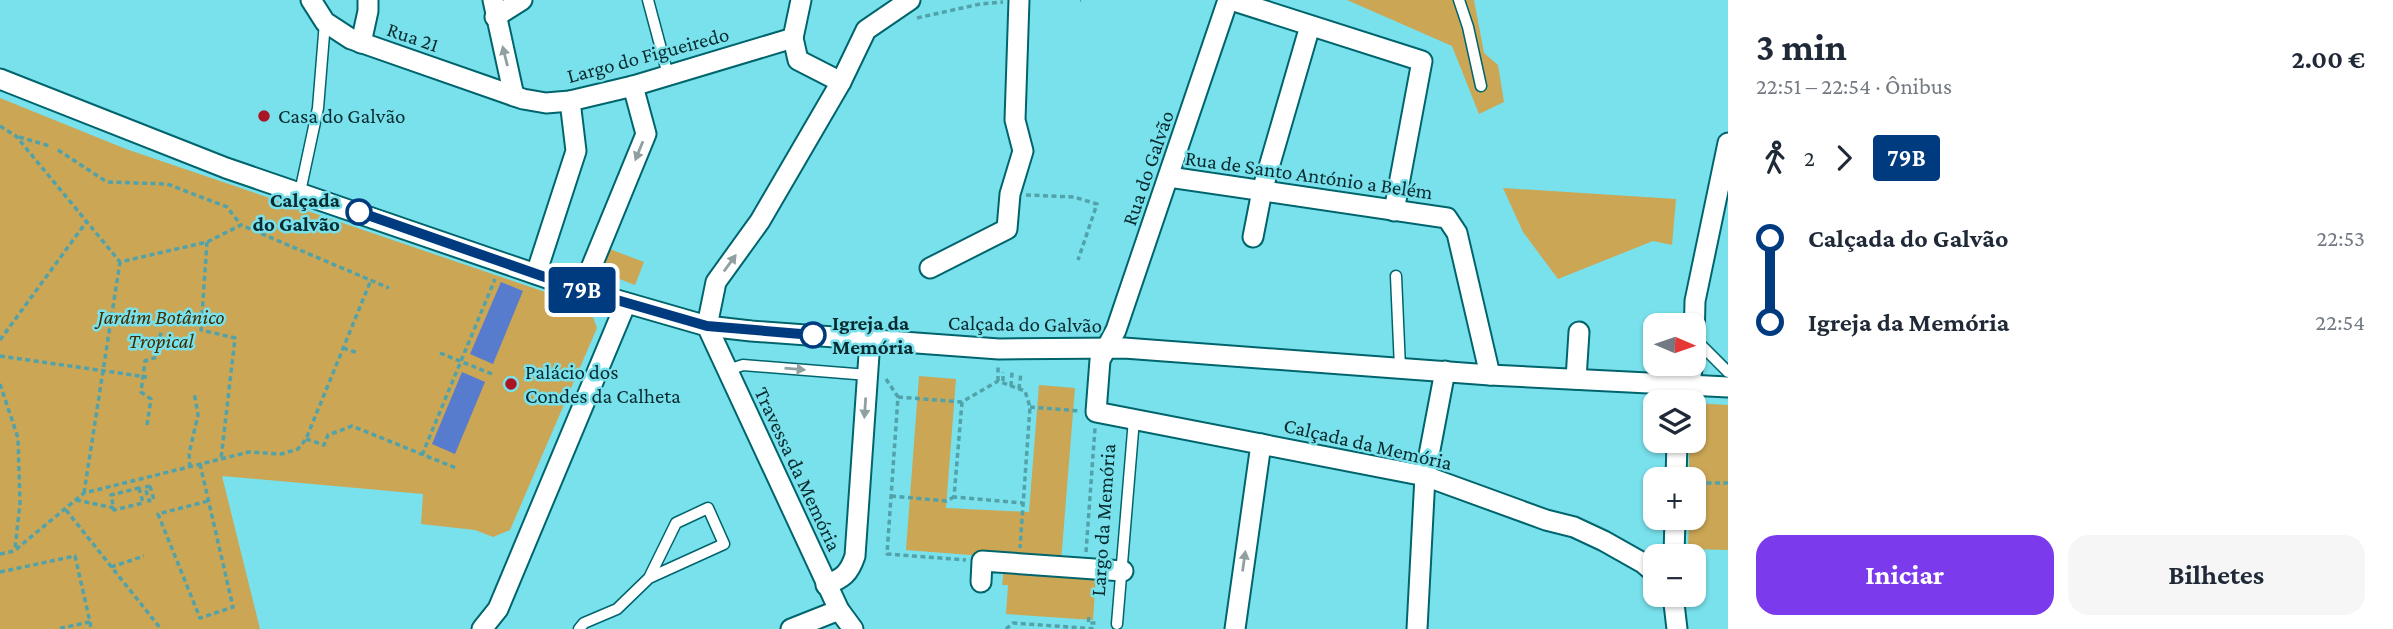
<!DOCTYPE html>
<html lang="pt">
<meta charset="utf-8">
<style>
:root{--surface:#fff;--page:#f6f6f7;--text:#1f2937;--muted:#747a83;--accent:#7c3aed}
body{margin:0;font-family:"Crimson Pro",serif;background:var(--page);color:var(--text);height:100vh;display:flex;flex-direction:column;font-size:26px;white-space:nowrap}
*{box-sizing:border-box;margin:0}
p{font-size:23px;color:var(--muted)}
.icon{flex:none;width:38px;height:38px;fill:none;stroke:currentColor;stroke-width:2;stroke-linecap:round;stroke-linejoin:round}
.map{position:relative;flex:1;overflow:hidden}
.side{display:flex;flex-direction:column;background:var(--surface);width:665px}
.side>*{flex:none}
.badge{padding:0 14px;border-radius:5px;font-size:24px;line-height:46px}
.needle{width:46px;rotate:92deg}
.fabs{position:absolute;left:1643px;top:313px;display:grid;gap:14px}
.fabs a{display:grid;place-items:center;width:63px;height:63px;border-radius:14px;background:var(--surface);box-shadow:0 2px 5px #0004;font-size:35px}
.map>.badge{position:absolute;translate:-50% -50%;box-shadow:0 0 0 4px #fff}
.legs{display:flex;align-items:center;gap:10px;height:77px;padding:0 28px;font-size:23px}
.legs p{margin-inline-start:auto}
.overview{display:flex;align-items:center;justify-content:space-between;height:119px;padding:0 28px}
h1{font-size:38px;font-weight:700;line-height:52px}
.button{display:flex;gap:14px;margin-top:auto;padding:14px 28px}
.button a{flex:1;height:80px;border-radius:21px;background:var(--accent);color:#fff;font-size:28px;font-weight:700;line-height:80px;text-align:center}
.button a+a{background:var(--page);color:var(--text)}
ul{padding:0 28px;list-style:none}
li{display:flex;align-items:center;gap:24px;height:84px;font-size:26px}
li i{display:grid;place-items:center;width:10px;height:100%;margin:0 9px;background:currentColor}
li i::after{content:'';width:18px;height:18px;margin:-9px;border:5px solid;border-radius:50%;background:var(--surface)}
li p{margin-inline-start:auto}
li:first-child i{background:linear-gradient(#0000 50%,currentColor 0)}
li:last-child i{background:linear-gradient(currentColor 50%,#0000 0)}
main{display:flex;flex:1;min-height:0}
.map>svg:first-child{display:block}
.green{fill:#cba655}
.water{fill:#577cce}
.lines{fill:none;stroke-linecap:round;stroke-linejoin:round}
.lane-casing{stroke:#00646c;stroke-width:13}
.street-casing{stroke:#00646c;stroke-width:23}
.path{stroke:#52a2aa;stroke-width:3.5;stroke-dasharray:5 3.5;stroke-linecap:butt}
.lane{stroke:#fff;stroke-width:10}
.street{stroke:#fff;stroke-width:19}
.oneway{fill:#90a0a1}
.line-1-casing{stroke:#fff;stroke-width:16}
.line-1{stroke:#003b80;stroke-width:10}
.poi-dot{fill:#aa1523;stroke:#79e1ec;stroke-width:2.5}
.stop-1-dot{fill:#fff;stroke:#003b80;stroke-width:3.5}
.labels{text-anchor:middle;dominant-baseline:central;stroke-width:5;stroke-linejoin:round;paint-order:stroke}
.street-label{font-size:21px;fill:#082b2f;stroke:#79e1ec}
.poi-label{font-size:21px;fill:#082b2f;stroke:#79e1ec;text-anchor:start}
.stop-label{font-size:21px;font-weight:bold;fill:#082b2f;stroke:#79e1ec;text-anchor:end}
.park-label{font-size:21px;font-style:italic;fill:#422f00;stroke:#79e1ec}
</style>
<main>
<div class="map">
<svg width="1728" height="629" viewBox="0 0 1728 629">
<rect width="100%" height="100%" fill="#79e1ec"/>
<g class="green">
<polygon points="1347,0 1474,0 1484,53 1498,65 1504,102 1479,114 1452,46"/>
<polygon points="0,98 126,149 589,307 597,328 510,530 493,537 475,530 421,524 423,494 222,476 260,629 0,629"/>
<polygon points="1503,188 1676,199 1672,245 1653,241 1558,279 1523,232"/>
<polygon points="607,248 644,262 635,285 599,271"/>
<polygon points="919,376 956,379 946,508 1029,512 1039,385 1075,388 1061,562 906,550"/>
<polygon points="1694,403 1728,405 1728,550 1688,549 1689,518 1694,518 1694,480 1689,479 1689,441 1694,441"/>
<polygon points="1004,568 1096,576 1093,620 1006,614 1008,585 1002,585"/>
</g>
<g class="water">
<polygon points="501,282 523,291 493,364 470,354"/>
<polygon points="462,372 485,382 455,454 432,444"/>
</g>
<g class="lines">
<g class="lane-casing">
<g id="lane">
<polyline points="648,0 668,75"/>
<polyline points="1459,0 1468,27 1481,86"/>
<polyline points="300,192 318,108 325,22"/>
<polyline points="1396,276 1400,368"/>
<polyline points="1694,338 1728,372"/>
<polyline points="728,370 743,365 868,375"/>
<polyline points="1117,624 1134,419"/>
<polyline points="579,629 584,623 617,609 649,578 676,523 708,508 724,544 649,578"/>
</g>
</g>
<g class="street-casing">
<g id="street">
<polyline points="311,0 325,22 351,39 523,99 546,103 570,101 633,86 793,38 801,0"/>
<polyline points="493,0 514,96"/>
<polyline points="1228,0 1116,330 1100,360 1096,412 1425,476 1546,520 1574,527 1604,541 1643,563 1656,574"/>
<polyline points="1231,0 1422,61 1394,211"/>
<polyline points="495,17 522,0"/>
<polyline points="793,38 798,60 841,82"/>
<polyline points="361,43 368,11 368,0"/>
<polyline points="0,79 226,168 582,290 707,326 751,331 999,349 1124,348 1490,375 1728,387"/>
<polyline points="1169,177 1447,218 1457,233 1490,375"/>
<polyline points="1253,237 1262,191 1310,26"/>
<polyline points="930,268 1007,229 1010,194 1023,151 1015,120 1019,0"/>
<polyline points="536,274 576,151 570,101"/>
<polyline points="582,290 646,134 633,86"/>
<polyline points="707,326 716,282 760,221 841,82 866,30 910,0"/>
<polyline points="707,326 839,610 853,629"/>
<polyline points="1694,343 1695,301 1728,143"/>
<polyline points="1576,379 1579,332"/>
<polyline points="1679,402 1689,386 1693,364"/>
<polyline points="1676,480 1677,441"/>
<polyline points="1674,556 1675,518"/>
<polyline points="981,582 982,561 1123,571"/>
<path d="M826 585C843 578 849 574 855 556L870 340"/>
<polyline points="1673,595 1677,629"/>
<polyline points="482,629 498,609 626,303"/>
<polyline points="791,629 839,610"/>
<polyline points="1235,629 1261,444"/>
<polyline points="1417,629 1425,476 1445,371"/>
</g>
</g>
<g class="path">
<polyline points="1080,0 1081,0"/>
<polyline points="917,18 980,4 1003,2"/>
<polyline points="0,126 16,136 120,262 207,242 241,225 389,288"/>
<polyline points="19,137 50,146"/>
<polyline points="58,150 107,182 167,184 227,207 241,225"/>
<polyline points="1026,195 1074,197 1097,204 1078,260"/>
<polyline points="207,242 201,330 235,338 221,459"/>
<polyline points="0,340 87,221"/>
<polyline points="343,348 358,353"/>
<polyline points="440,353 492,374"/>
<polyline points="0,356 147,377"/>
<polyline points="886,379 898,397 887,554 966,560"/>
<polyline points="998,381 998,366"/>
<polyline points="1003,381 1003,372"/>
<polyline points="0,384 18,438 20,503 15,549"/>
<polyline points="1011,386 1012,372"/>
<polyline points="1019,389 1021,373"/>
<polyline points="898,397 962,402 998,381 1025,391 1030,407 1020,548"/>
<polyline points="962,402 954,497 1023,503"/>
<polyline points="1030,407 1080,411"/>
<polyline points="147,425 151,399 141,392 145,361 157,357 161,331"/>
<polyline points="306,439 324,445 328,435 352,426 456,468"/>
<polyline points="422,455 495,279"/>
<polyline points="200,464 233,607 200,618 158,514 208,501"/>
<polyline points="190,467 189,454 198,415 194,392"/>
<polyline points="1698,483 1728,483"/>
<polyline points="150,486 145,487 149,501 154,500"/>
<polyline points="150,486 154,500"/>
<polygon points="139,488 143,503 114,510 111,495"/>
<polyline points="84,493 120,262"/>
<polyline points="891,496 946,501 954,497"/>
<polyline points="76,500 114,508"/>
<polyline points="66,510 161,629"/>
<polyline points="1086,552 1095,428"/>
<polyline points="0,554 14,551 84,493 249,452 281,454 298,449 306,439 371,280"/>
<polyline points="111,567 144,556"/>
<polyline points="0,572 75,556 90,622 57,629"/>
<polyline points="1089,617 1088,623 1099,623"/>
<polyline points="90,622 91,629"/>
<polyline points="1006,629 1013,623 1097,629"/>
</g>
<use href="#lane" class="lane"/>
<use href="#street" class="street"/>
</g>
<defs><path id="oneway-solid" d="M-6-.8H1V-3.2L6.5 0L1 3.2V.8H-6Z" transform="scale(1.75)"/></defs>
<g class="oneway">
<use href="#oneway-solid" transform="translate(505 56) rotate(-104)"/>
<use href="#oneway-solid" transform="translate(639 151) rotate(112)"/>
<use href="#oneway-solid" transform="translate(730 263) rotate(-54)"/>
<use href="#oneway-solid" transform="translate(795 369) rotate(5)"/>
<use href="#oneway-solid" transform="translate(865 408) rotate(94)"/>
<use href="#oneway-solid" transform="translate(1244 561) rotate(-82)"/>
</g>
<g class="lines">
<g class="line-1-casing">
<polyline id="line-1" points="359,212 582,290 707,326 813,335"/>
</g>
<use href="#line-1" class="line-1"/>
</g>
<g class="poi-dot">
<circle cx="264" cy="116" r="7"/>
<circle cx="511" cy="384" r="7"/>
</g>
<g class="stop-1-dot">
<circle cx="359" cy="212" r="12"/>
<circle cx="813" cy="335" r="12"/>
</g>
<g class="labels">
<g class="street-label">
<text transform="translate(413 37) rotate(19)">Rua 21</text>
<text transform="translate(648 55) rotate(-15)">Largo do Figueiredo</text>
<text transform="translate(1148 168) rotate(-71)">Rua do Galvão</text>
<text transform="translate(1309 175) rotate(8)">Rua de Santo António a Belém</text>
<text transform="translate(1025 324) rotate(1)">Calçada do Galvão</text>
<text transform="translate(1368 444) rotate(13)">Calçada da Memória</text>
<text transform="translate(798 469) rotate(65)">Travessa da Memória</text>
<text transform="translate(1103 520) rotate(-86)">Largo da Memória</text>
</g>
<g class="poi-label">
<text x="278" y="116">Casa do Galvão</text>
<text x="525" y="372">Palácio dos<tspan x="525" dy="24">Condes da Calheta</tspan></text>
</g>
<g class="stop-label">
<text x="340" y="200">Calçada<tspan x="340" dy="24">do Galvão</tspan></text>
<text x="832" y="323" text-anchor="start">Igreja da<tspan x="832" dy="24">Memória</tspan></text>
</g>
<g class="park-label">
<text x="161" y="317">Jardim Botânico<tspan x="161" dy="24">Tropical</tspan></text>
</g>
</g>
</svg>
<div class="fabs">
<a><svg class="needle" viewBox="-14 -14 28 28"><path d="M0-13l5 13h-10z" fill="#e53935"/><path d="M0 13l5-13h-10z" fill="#747a83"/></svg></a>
<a><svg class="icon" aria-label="layers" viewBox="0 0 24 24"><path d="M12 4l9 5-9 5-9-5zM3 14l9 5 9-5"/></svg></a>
<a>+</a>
<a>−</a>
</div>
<b class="badge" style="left:582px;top:290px;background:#003b80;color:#fff">79B</b>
</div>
<section class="side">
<div class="overview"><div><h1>3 min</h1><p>22:51 – 22:54 · Ônibus</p></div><b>2.00 €</b></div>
<div class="legs"><svg class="icon" aria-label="walk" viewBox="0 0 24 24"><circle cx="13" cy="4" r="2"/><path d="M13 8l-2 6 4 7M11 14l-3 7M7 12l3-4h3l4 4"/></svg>2<svg class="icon" aria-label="forward" viewBox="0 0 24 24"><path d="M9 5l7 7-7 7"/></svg><b class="badge" style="background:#003b80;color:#fff">79B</b></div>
<ul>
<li><i style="color:#003b80"></i><b>Calçada do Galvão</b><p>22:53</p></li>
<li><i style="color:#003b80"></i><b>Igreja da Memória</b><p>22:54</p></li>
</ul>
<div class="button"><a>Iniciar</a><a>Bilhetes</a></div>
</section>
</main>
